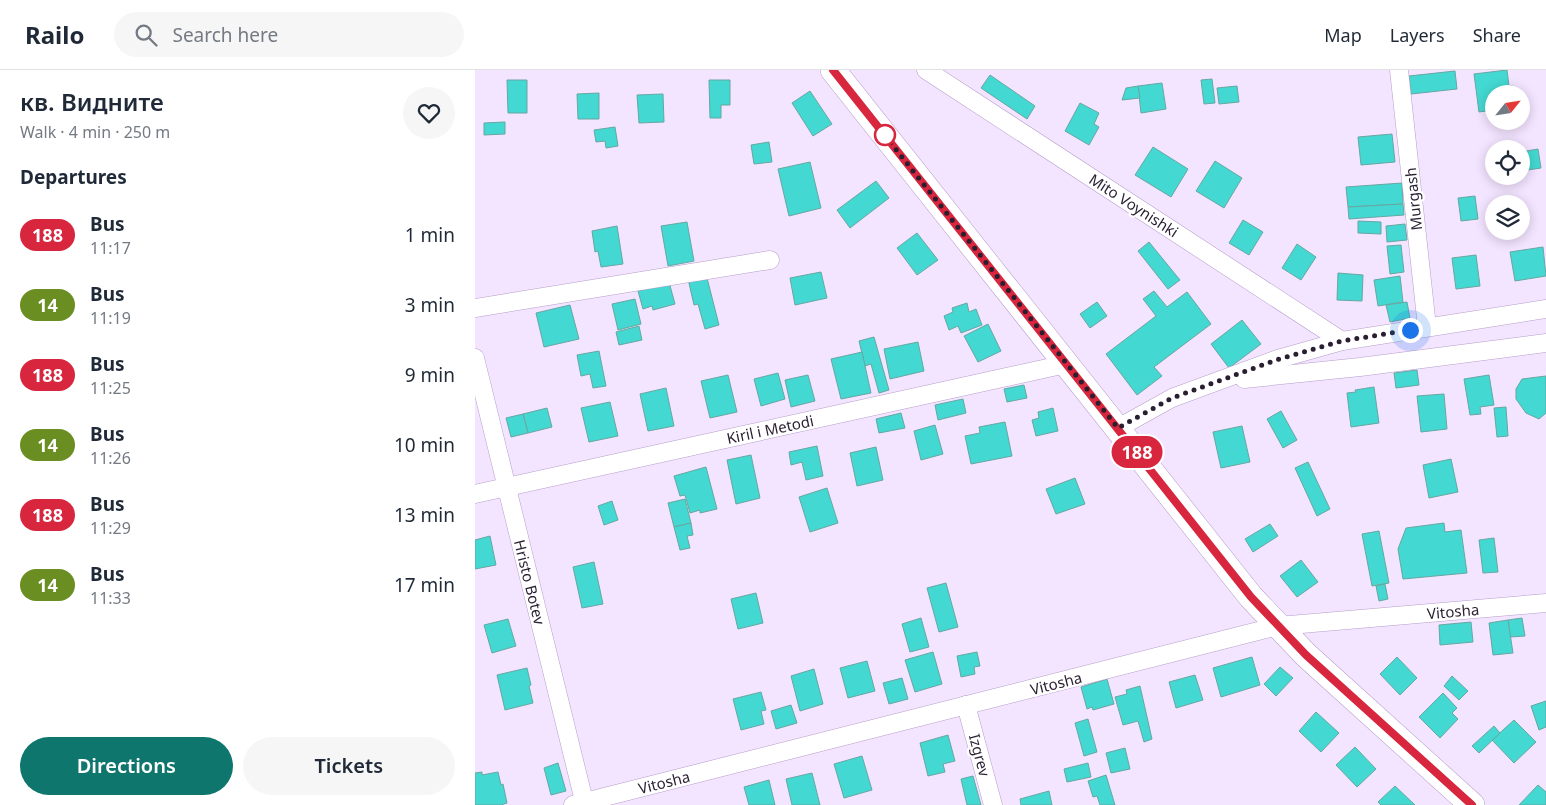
<!DOCTYPE html>
<meta charset="utf-8">
<style>
:root{--surface:#fff;--page:#f6f6f7;--text:#1f2937;--muted:#747a83;--line:#e0e1e3;--accent:#0f766e}
body{margin:0;font-family:"Noto Sans",sans-serif;background:var(--page);color:var(--text);height:100vh;display:flex;flex-direction:column;font-size:19px;white-space:nowrap}
*{box-sizing:border-box;margin:0}
p{font-size:16px;color:var(--muted)}
.icon{flex:none;width:28px;height:28px;fill:none;stroke:currentColor;stroke-width:2;stroke-linecap:round;stroke-linejoin:round}
.map{position:relative;flex:1;overflow:hidden}
.drawer{display:flex;flex-direction:column;background:var(--surface);width:475px}
.drawer>*{flex:none}
.badge{padding:0 10px;border-radius:16px;font-size:18px;line-height:32px}
.needle{width:32px;rotate:60deg}
.controls{position:absolute;left:1010px;top:15px;display:grid;gap:10px}
.controls a{display:grid;place-items:center;width:45px;height:45px;border-radius:50%;background:var(--surface);box-shadow:0 2px 12px #0003;font-size:25px}
.you{position:absolute;width:25px;height:25px;margin:-12px;border:4px solid #fff;border-radius:50%;background:#1a73e8;box-shadow:0 0 0 8px #1a73e833}
.map>.badge{position:absolute;translate:-50% -50%;box-shadow:0 0 0 2px #fff}
h2{padding:0 20px;font-size:19px;line-height:45px}
.round{display:grid;place-items:center;flex:none;width:52px;height:52px;border-radius:26px;background:var(--page)}
.headline{display:flex;align-items:center;justify-content:space-between;height:85px;padding:0 20px}
h1{font-size:24px;font-weight:600;line-height:38px}
.action{display:flex;gap:10px;margin-top:auto;padding:10px 20px}
.action a{flex:1;height:58px;border-radius:30px;background:var(--accent);color:#fff;font-size:20px;font-weight:600;line-height:58px;text-align:center}
.action a+a{background:var(--page);color:var(--text)}
ul{padding:0;list-style:none}
li{display:flex;align-items:center;gap:15px;height:70px;padding:0 20px}
li div{flex:1}
li b{display:block;font-size:19px}
li em{font-style:normal}
li .badge{min-width:55px;font-weight:700;text-align:center}
header{display:flex;align-items:center;gap:30px;box-sizing:border-box;height:70px;padding:0 25px;background:var(--surface);border-bottom:1px solid var(--line)}
header strong{font-size:24px}
nav{display:flex;gap:28px;margin-inline-start:auto;font-size:18px}
.search{width:350px;height:45px;background:var(--page);display:flex;align-items:center;gap:12px;box-sizing:border-box;padding:0 18px;border-radius:28px;color:var(--muted);font-size:19px}
main{display:flex;flex:1;min-height:0}
.map>svg:first-child{display:block}
.building{fill:#43d8d1;stroke:#67a7a2}
.lines{fill:none;stroke-linecap:round;stroke-linejoin:round}
.street-casing{stroke:#b69ec9;stroke-width:19}
.secondary-casing{stroke:#b69ec9;stroke-width:26}
.street{stroke:#fff;stroke-width:18}
.secondary{stroke:#fff;stroke-width:25}
.line-casing{stroke:#fff;stroke-width:11}
.line{stroke:#d7263d;stroke-width:8}
.walk{stroke:#291f30;stroke-width:5;stroke-dasharray:0 9}
.stop-dot{fill:#fff;stroke:#d7263d;stroke-width:2.5}
.labels{text-anchor:middle;dominant-baseline:central;stroke-width:4.5;stroke-linejoin:round;paint-order:stroke}
.street-label{font-size:15px;fill:#291f30;stroke:#fff}
</style>
<header>
<strong>Railo</strong>
<div class="search"><svg class="icon" aria-label="search" viewBox="0 0 24 24"><circle cx="10" cy="10" r="6"/><path d="M15 15l6 6"/></svg>Search here</div>
<nav><a>Map</a><a>Layers</a><a>Share</a></nav>
</header>
<main>
<section class="drawer">
<div class="headline"><div><h1>кв. Видните</h1><p>Walk · 4 min · 250 m</p></div><a class="round"><svg class="icon" aria-label="heart" viewBox="0 0 24 24"><path d="M12 20l-8-8c-3-5 5-10 8-4 3-6 11-1 8 4z"/></svg></a></div>
<h2>Departures</h2>
<ul>
<li><span class="badge" style="background:#d7263d;color:#fff">188</span><div><b>Bus</b><p>11:17</p></div><em>1 min</em></li>
<li><span class="badge" style="background:#6b8e23;color:#fff">14</span><div><b>Bus</b><p>11:19</p></div><em>3 min</em></li>
<li><span class="badge" style="background:#d7263d;color:#fff">188</span><div><b>Bus</b><p>11:25</p></div><em>9 min</em></li>
<li><span class="badge" style="background:#6b8e23;color:#fff">14</span><div><b>Bus</b><p>11:26</p></div><em>10 min</em></li>
<li><span class="badge" style="background:#d7263d;color:#fff">188</span><div><b>Bus</b><p>11:29</p></div><em>13 min</em></li>
<li><span class="badge" style="background:#6b8e23;color:#fff">14</span><div><b>Bus</b><p>11:33</p></div><em>17 min</em></li>
</ul>
<div class="action"><a>Directions</a><a>Tickets</a></div>
</section>
<div class="map">
<svg width="1071" height="735" viewBox="0 0 1071 735">
<rect width="100%" height="100%" fill="#f3e4ff"/>
<g class="building">
<polygon points="1032,0 1034,16 1038,16 1039,24 1019,24 1019,40 1004,42 999,4"/>
<polygon points="980,1 982,19 936,24 934,6"/>
<polygon points="515,5 560,36 552,49 506,18"/>
<polygon points="737,9 740,33 729,34 726,10"/>
<polygon points="32,10 52,10 52,43 33,43"/>
<polygon points="234,10 255,10 255,35 246,35 246,48 235,48"/>
<polygon points="687,13 691,39 666,43 663,16"/>
<polygon points="663,16 665,28 647,30 651,18"/>
<polygon points="762,16 764,32 744,34 742,18"/>
<polygon points="335,21 357,54 338,66 317,33"/>
<polygon points="124,23 124,49 103,49 102,24"/>
<polygon points="188,24 189,52 164,53 162,25"/>
<polygon points="605,33 624,43 619,54 624,57 614,75 590,61"/>
<polygon points="30,52 30,64 9,65 9,53"/>
<polygon points="140,57 143,76 131,78 130,71 121,72 119,60"/>
<polygon points="917,64 920,92 886,95 883,67"/>
<polygon points="294,72 297,92 279,94 276,75"/>
<polygon points="678,77 713,99 696,127 660,105"/>
<polygon points="1063,79 1066,98 1046,101 1046,82"/>
<polygon points="740,91 767,108 749,138 721,121"/>
<polygon points="335,92 346,138 314,146 303,99"/>
<polygon points="401,111 414,128 375,158 362,140"/>
<polygon points="927,113 928,134 873,137 871,117"/>
<polygon points="1000,126 1003,149 986,151 983,128"/>
<polygon points="928,134 929,145 874,149 873,137"/>
<polygon points="768,150 788,162 774,185 754,173"/>
<polygon points="883,151 906,152 906,164 883,163"/>
<polygon points="212,152 219,191 193,196 186,156"/>
<polygon points="930,154 932,170 912,172 911,156"/>
<polygon points="142,156 148,194 126,197 123,181 120,182 117,161"/>
<polygon points="442,163 463,190 442,205 422,178"/>
<polygon points="674,172 705,210 693,219 663,181"/>
<polygon points="822,174 841,187 826,210 807,198"/>
<polygon points="926,175 929,202 915,204 912,176"/>
<polygon points="1068,177 1071,206 1040,211 1035,182"/>
<polygon points="1001,185 1005,216 981,219 977,188"/>
<polygon points="346,202 352,228 320,235 315,208"/>
<polygon points="863,203 888,205 887,231 862,230"/>
<polygon points="231,204 244,255 230,259 223,234 219,235 213,209"/>
<polygon points="925,206 928,232 903,236 899,210"/>
<polygon points="194,212 200,234 178,240 177,236 168,239 163,221"/>
<polygon points="679,221 692,237 712,222 736,254 679,297 687,306 662,325 631,284 681,246 668,229"/>
<polygon points="160,229 166,254 143,260 137,234"/>
<polygon points="622,232 632,246 615,258 605,244"/>
<polygon points="932,232 935,248 915,252 911,235"/>
<polygon points="492,233 494,242 501,239 507,255 486,263 483,256 474,260 469,246 478,242 477,238"/>
<polygon points="95,235 104,269 69,277 61,243"/>
<polygon points="767,250 786,274 754,298 736,274"/>
<polygon points="513,254 526,281 503,292 489,266"/>
<polygon points="164,256 167,270 144,275 141,262"/>
<polygon points="399,267 414,320 404,323 396,294 390,296 384,271"/>
<polygon points="443,272 449,301 415,309 409,279"/>
<polygon points="124,281 131,316 118,318 115,304 106,306 102,285"/>
<polygon points="387,282 396,323 366,329 356,289"/>
<polygon points="942,300 944,315 921,318 919,303"/>
<polygon points="303,303 310,329 286,336 279,309"/>
<polygon points="253,305 262,342 235,348 226,311"/>
<polygon points="333,305 340,331 316,337 310,310"/>
<polygon points="1014,305 1019,335 1005,337 1006,344 995,345 989,309"/>
<polygon points="1071,306 1071,343 1064,349 1051,343 1041,329 1041,319 1047,309"/>
<polygon points="549,315 552,328 532,332 529,319"/>
<polygon points="899,317 904,353 876,357 872,323 881,322 880,320"/>
<polygon points="191,318 199,356 173,361 165,324"/>
<polygon points="969,324 972,359 946,362 942,326"/>
<polygon points="488,329 491,343 463,350 460,335"/>
<polygon points="135,332 143,366 114,372 106,338"/>
<polygon points="1031,337 1033,366 1022,367 1019,338"/>
<polygon points="72,338 77,357 53,363 48,344"/>
<polygon points="578,338 583,361 561,366 557,350 564,348 563,342"/>
<polygon points="806,341 822,370 808,378 792,349"/>
<polygon points="426,343 430,358 404,363 401,349"/>
<polygon points="48,344 53,363 36,367 31,348"/>
<polygon points="530,352 537,386 496,394 490,366 505,363 504,357"/>
<polygon points="460,355 468,384 446,390 439,361"/>
<polygon points="767,356 775,392 746,398 738,362"/>
<polygon points="342,376 348,406 331,410 327,392 316,395 314,382"/>
<polygon points="401,377 408,410 382,416 375,383"/>
<polygon points="276,385 285,428 261,434 252,390"/>
<polygon points="976,389 983,422 954,428 948,395"/>
<polygon points="833,392 855,439 842,446 820,398"/>
<polygon points="231,397 242,439 225,443 225,440 215,443 210,425 205,426 199,406"/>
<polygon points="600,408 610,434 581,444 571,419"/>
<polygon points="352,418 363,453 335,462 324,427"/>
<polygon points="210,429 216,453 199,457 193,433"/>
<polygon points="137,431 143,450 129,455 123,436"/>
<polygon points="216,453 218,465 212,466 215,478 205,480 199,457"/>
<polygon points="969,453 970,462 986,460 992,503 928,509 923,479 931,458"/>
<polygon points="795,454 803,466 778,482 770,469"/>
<polygon points="904,461 914,513 897,516 887,464"/>
<polygon points="15,466 21,495 0,499 0,470"/>
<polygon points="1019,468 1023,502 1008,503 1004,470"/>
<polygon points="826,490 843,512 822,527 805,506"/>
<polygon points="119,492 128,534 107,538 98,497"/>
<polygon points="471,513 483,557 464,562 452,518"/>
<polygon points="910,514 913,529 904,531 901,516"/>
<polygon points="281,523 288,553 263,559 256,529"/>
<polygon points="446,548 454,577 435,582 427,554"/>
<polygon points="1047,548 1050,566 1035,567 1033,550"/>
<polygon points="33,549 41,576 17,583 9,555"/>
<polygon points="1033,550 1038,583 1018,585 1014,553"/>
<polygon points="996,552 998,572 965,575 964,555"/>
<polygon points="458,582 467,614 440,622 430,590"/>
<polygon points="502,582 505,596 499,597 500,604 486,607 482,586"/>
<polygon points="777,587 785,615 746,627 738,598"/>
<polygon points="922,587 942,608 925,625 905,604"/>
<polygon points="392,591 400,621 373,628 365,598"/>
<polygon points="805,597 818,608 801,626 789,614"/>
<polygon points="52,598 56,615 54,616 58,633 30,640 22,605"/>
<polygon points="339,599 348,634 325,641 316,606"/>
<polygon points="720,605 728,630 701,638 694,612"/>
<polygon points="977,606 993,621 984,630 969,616"/>
<polygon points="427,608 433,629 414,634 408,613"/>
<polygon points="632,609 639,634 618,640 617,637 612,639 606,617"/>
<polygon points="665,616 677,669 669,672 663,651 648,655 640,627 652,624 651,620"/>
<polygon points="286,622 291,640 286,641 289,654 266,660 258,629"/>
<polygon points="968,623 982,638 977,643 983,649 965,668 944,647"/>
<polygon points="1071,631 1071,657 1064,660 1056,636"/>
<polygon points="316,635 322,653 301,659 296,641"/>
<polygon points="841,642 864,663 846,682 824,661"/>
<polygon points="613,649 622,682 609,686 600,653"/>
<polygon points="1039,650 1061,672 1039,693 1017,670"/>
<polygon points="1019,656 1025,663 1004,683 997,676"/>
<polygon points="473,665 480,691 468,694 470,702 453,706 445,673"/>
<polygon points="880,677 901,699 882,717 861,695"/>
<polygon points="650,678 655,699 636,703 631,683"/>
<polygon points="387,686 397,720 369,728 359,694"/>
<polygon points="83,693 91,721 76,725 69,698"/>
<polygon points="613,693 616,707 592,712 589,699"/>
<polygon points="7,702 7,705 23,702 26,715 28,714 32,733 26,735 0,735 0,703"/>
<polygon points="337,703 345,735 317,735 311,709"/>
<polygon points="631,705 640,735 625,735 622,726 618,727 613,711"/>
<polygon points="498,706 506,735 492,735 486,709"/>
<polygon points="294,710 300,735 274,735 269,717"/>
<polygon points="1063,715 1071,722 1071,735 1044,735"/>
<polygon points="920,716 940,735 906,735 903,732"/>
<polygon points="574,721 577,735 546,735 545,729"/>
</g>
<g class="lines">
<g class="street-casing">
<g id="street">
<polyline points="451,0 867,271"/>
<polyline points="924,0 952,257"/>
<polyline points="0,238 295,190"/>
<polyline points="0,288 110,735"/>
<polyline points="769,309 885,297 1071,273"/>
<polyline points="643,358 697,328 803,289 867,271 1071,239"/>
<polyline points="0,424 591,294"/>
<polyline points="491,635 518,735"/>
<polyline points="98,735 803,556 1071,533"/>
</g>
</g>
<g class="secondary-casing">
<polyline id="secondary" points="358,0 776,527 831,585 997,735"/>
</g>
<use href="#street" class="street"/>
<use href="#secondary" class="secondary"/>
</g>
<g class="lines">
<g class="line-casing">
<polyline id="line" points="358,0 776,527 831,585 997,735"/>
</g>
<use href="#line" class="line"/>
<polyline class="walk" points="410,65 407,62 643,358 697,328 804,289 867,271 935,260"/>
</g>
<circle class="stop-dot" cx="410" cy="65" r="10"/>
<g class="labels">
<g class="street-label">
<text transform="translate(938 129) rotate(-96)">Murgash</text>
<text transform="translate(659 135) rotate(33)">Mito Voynishki</text>
<text transform="translate(295 359) rotate(-12)">Kiril i Metodi</text>
<text transform="translate(55 512) rotate(76)">Hristo Botev</text>
<text transform="translate(978 541) rotate(-5)">Vitosha</text>
<text transform="translate(581 613) rotate(-14)">Vitosha</text>
<text transform="translate(505 685) rotate(75)">Izgrev</text>
<text transform="translate(189 712) rotate(-14)">Vitosha</text>
</g>
</g>
</svg>
<div class="controls">
<a><svg class="needle" viewBox="-14 -14 28 28"><path d="M0-13l5 13h-10z" fill="#e53935"/><path d="M0 13l5-13h-10z" fill="#747a83"/></svg></a>
<a><svg class="icon" aria-label="locate" viewBox="0 0 24 24"><circle cx="12" cy="12" r="6"/><path d="M12 2v4M12 18v4M2 12h4M18 12h4"/></svg></a>
<a><svg class="icon" aria-label="layers" viewBox="0 0 24 24"><path d="M12 4l9 5-9 5-9-5zM3 14l9 5 9-5"/></svg></a>
</div>
<div class="you" style="left:935px;top:260px"></div>
<b class="badge" style="left:662px;top:382px;background:#d7263d;color:#fff">188</b>
</div>
</main>
